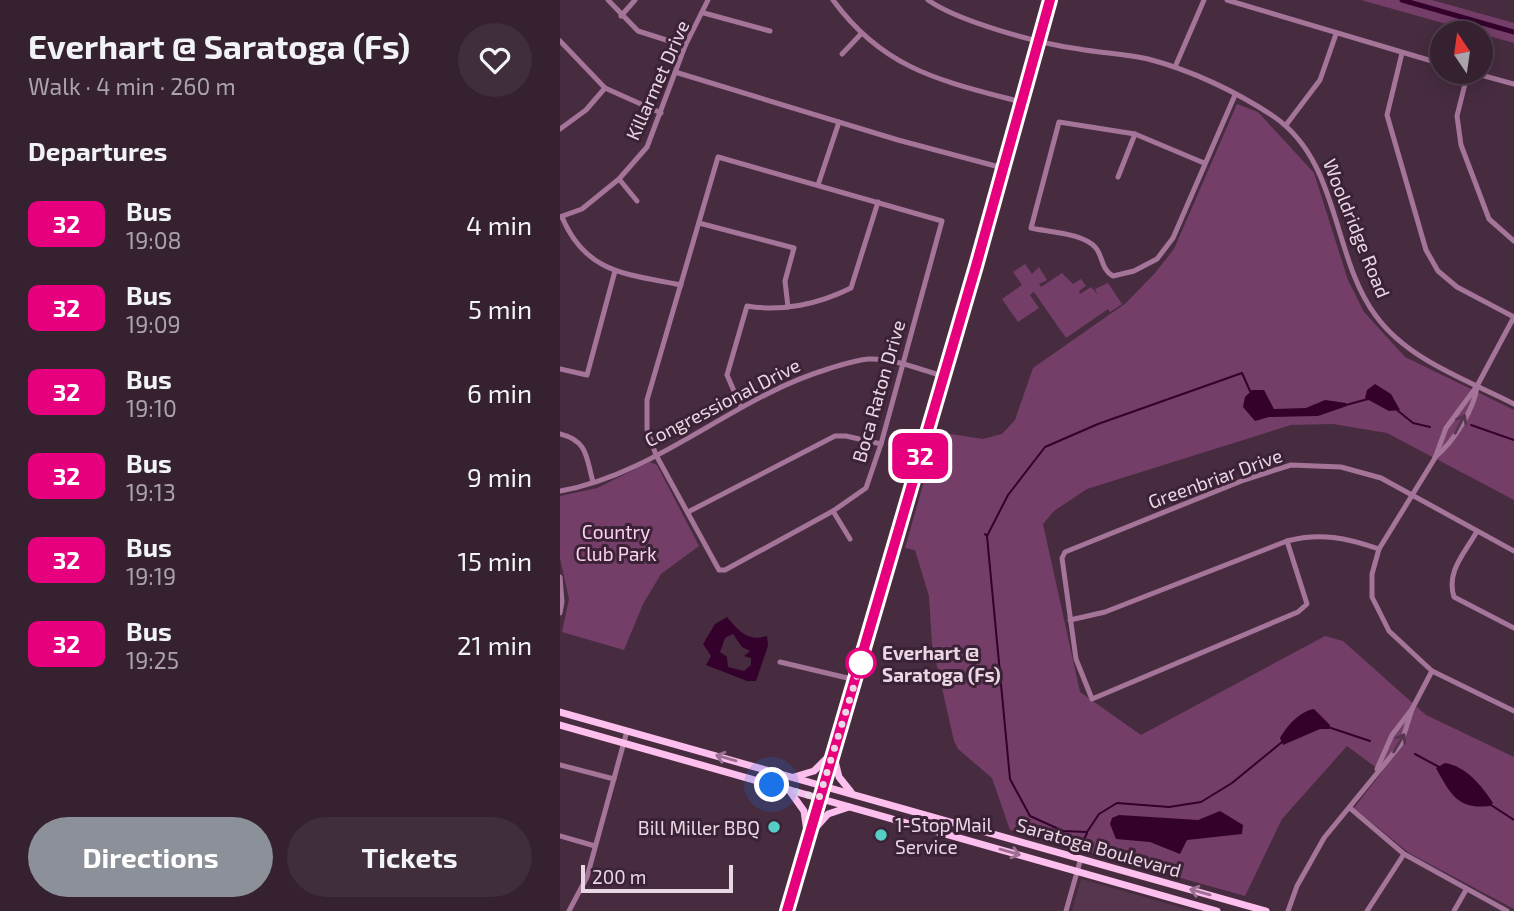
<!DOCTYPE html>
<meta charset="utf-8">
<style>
:root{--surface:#352130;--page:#402e3c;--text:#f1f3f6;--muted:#aaa3ab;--line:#4f3e4c;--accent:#8c9099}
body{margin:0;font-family:"Exo 2",sans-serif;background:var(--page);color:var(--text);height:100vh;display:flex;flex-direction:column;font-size:26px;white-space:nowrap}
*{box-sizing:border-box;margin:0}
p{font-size:23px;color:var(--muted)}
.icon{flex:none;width:38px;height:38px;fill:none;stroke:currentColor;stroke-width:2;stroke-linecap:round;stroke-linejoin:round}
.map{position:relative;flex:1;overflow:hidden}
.details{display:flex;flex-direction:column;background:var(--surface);width:560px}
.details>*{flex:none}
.badge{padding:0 14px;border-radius:10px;font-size:24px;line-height:46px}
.needle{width:46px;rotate:347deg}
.fabs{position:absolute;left:870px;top:21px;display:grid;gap:14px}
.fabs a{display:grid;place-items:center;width:63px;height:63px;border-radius:50%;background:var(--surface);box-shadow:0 4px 18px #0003,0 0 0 2px var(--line);font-size:35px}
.scale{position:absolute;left:21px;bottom:18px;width:152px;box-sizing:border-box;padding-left:7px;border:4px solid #e9d8e4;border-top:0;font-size:19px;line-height:24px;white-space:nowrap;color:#e9d8e4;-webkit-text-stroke:5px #3c2236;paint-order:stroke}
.you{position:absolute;width:35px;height:35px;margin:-18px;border:5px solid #fff;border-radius:50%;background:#1a73e8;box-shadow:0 0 0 10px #1a73e833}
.map>.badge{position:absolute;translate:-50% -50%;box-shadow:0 0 0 4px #fff}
h2{padding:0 28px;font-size:26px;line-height:63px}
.round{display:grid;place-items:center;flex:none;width:74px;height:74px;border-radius:37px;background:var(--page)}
.headline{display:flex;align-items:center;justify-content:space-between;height:119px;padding:0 28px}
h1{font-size:33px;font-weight:700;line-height:52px}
.primary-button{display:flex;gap:14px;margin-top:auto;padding:14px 28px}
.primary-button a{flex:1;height:80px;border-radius:42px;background:var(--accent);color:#fff;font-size:28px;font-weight:700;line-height:80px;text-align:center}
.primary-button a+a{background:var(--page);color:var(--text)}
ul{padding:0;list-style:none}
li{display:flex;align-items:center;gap:21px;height:84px;padding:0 28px}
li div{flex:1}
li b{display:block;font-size:26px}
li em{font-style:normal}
li .badge{min-width:77px;font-weight:700;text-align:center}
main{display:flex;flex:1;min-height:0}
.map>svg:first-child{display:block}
.built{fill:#55364e}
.green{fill:#743e69}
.water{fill:#34012c;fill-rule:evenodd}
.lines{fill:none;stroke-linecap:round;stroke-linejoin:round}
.stream{stroke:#34012c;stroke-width:2}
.canal{stroke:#34012c;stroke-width:5}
.minor{stroke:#a57499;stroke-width:5}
.major{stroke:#fdbfed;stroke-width:7}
.oneway{stroke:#56364f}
.oneway2{stroke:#9c7092}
.line-casing{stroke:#fff;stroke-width:16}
.line{stroke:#e6007e;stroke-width:10}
.walk{stroke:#e9d8e4;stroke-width:7;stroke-dasharray:0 12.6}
.stop-dot{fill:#fff;stroke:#e6007e;stroke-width:3.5}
.poi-dot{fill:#55cec5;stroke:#3c2236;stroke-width:2.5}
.labels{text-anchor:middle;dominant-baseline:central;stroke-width:6;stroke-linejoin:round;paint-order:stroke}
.street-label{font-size:19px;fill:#e9d8e4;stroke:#3c2236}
.park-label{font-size:19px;fill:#fbd2f0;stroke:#3c2236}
.stop-label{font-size:19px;font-weight:bold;fill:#e9d8e4;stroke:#3c2236;text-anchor:start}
.poi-label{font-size:19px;fill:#e9d8e4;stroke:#3c2236;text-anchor:start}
</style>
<main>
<section class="details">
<div class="headline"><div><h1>Everhart @ Saratoga (Fs)</h1><p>Walk · 4 min · 260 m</p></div><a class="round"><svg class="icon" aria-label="heart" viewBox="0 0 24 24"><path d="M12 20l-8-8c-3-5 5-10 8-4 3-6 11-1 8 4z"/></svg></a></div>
<h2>Departures</h2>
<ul>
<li><span class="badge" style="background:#e6007e;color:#fff">32</span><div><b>Bus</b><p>19:08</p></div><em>4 min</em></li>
<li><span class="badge" style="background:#e6007e;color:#fff">32</span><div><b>Bus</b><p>19:09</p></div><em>5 min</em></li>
<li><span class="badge" style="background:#e6007e;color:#fff">32</span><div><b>Bus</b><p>19:10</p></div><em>6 min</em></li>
<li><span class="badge" style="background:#e6007e;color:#fff">32</span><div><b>Bus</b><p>19:13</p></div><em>9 min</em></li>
<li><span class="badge" style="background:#e6007e;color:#fff">32</span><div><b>Bus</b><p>19:19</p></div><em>15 min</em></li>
<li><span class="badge" style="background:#e6007e;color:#fff">32</span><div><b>Bus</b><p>19:25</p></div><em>21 min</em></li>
</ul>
<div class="primary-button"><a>Directions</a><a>Tickets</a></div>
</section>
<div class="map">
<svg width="954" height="911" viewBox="0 0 954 911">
<rect width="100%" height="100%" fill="#472c40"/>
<polygon class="built" points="521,879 633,911 512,911"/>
<g class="green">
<polygon points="801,0 872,0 954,23 954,43"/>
<polygon points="677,104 698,112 754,173 788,280 804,312 845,357 954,410 954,500 827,433 773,424 731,425 527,489 494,511 483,524 520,692 581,735 765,636 783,641 866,715 954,757 954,909 849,853 794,808 822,772 787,746 722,819 685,896 450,830 432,778 398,749 394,741 372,644 369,596 355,550 345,548 378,432 423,439 442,434 455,420 473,368 566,303 595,273 614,249"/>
<polygon points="465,264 472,274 479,267 487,280 479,284 481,287 502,273 513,284 521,279 526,286 519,291 520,294 531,287 538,295 535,289 548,283 562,304 550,312 548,309 506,338 474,292 476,290 470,295 479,308 458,322 442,299 462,285 453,272"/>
<polygon points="90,462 97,465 139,546 101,574 83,604 64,650 2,632 9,599 0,558 0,496 37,488"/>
</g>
<g class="water">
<polygon points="815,384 831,394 840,410 829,411 805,398 807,390"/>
<polygon points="692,390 704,390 714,409 746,408 765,400 786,403 787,406 758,416 709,417 695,421 683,407 685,397"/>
<path d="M167 617C179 631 187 642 207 636L208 646 196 681H187L146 665 151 656 143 644 155 624ZM173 634 182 647 190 651 184 656 191 658V665L184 671 168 667 167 657 160 652 165 638Z"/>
<path d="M754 709 770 725 769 729H760L723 745 720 738C727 726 740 711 754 709Z"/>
<path d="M885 763C906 766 922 786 933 803L930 806C897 810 890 793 876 768Z"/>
<polygon points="660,811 683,825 682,834 627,840 620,854 590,842 556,839 550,824 552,818 559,815 638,820"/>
</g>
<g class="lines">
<g class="stream">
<polyline points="786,405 808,399"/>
<polyline points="837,410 853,423 870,427"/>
<polyline points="911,425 954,440"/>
<polyline points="425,534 427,536 448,495 485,447 538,424 682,373 690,391"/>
<polyline points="427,536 450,779 470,816 503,831 527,832 539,814 557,803 609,807 641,802 672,783 722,742"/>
<polyline points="768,727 810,741"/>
<polyline points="855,754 879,767"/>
<polyline points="931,805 954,820"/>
<polyline points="521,846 527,833"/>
</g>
<polyline class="canal" points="842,0 954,32"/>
<g class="minor">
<polyline points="48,0 78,31 125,46"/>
<path d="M273 0C324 70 382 81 461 102"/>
<path d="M368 0C399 22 481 44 519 49 542 53 565 54 588 59 631 70 677 92 713 116 781 162 771 256 816 316 848 360 907 380 954 404"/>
<polyline points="667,0 882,64"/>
<polyline points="144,13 210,31"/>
<polyline points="61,16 75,0"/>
<polyline points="0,41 45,88 101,113"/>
<polyline points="842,53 827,115 866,250 878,271 897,287 954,317"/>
<polyline points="282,54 301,34"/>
<polyline points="615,67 644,0"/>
<polyline points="115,72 338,140 443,168"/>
<polyline points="908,72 897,116 901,145 929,219 954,241"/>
<polyline points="910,72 954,84"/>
<polyline points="726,125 760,80 776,34"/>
<polyline points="0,129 26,110 45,88"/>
<polygon points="158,157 382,221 321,444 306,488 273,511 165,570 159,570 96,455 87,429 87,400"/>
<path d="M644 163 575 134 499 122 471 228C488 232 524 233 536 248 543 257 541 269 553 276L574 271 597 259 613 238 675 95"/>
<polyline points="558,177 575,134"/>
<polyline points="59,179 77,201"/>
<polyline points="258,185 279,122"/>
<polyline points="0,217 22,209 59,179 87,147 125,46 148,0"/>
<path d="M2 217C26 274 67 274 121 285"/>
<polyline points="139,223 234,248 225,281 228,307"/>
<polyline points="954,317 917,386 886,428 875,458 819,549 812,574 812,597 829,631 872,671 954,711"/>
<polyline points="0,369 27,375 55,271"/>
<path d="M181 407 167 375 187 306C222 312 259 304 291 288L318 202"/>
<path d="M0 434C28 441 26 457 33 482"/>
<path d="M875 457C893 443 915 408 917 386"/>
<path d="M0 491C97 474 174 397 268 369 281 365 295 360 309 359 333 358 359 369 382 376"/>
<polyline points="273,511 290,539"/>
<polyline points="128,512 275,436 286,436 321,444"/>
<path d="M916 533C904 554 886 572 894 597L954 628"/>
<polyline points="727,541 747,604 738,612 532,699 516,659 502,558 505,552 684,480 731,465 781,467 821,478 954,551"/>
<polyline points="0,577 2,602 0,613"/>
<path d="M510 620 545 612 727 541C760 532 787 538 819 549"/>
<polyline points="220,662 296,680"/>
<polyline points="0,765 54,779"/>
<polyline points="817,769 832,735 852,709"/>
<polyline points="790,808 844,854 947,911"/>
<polyline points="0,836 35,846"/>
<polyline points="9,911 27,877 67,731"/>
<polyline points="506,911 521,858"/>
<polyline points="728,911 737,886 764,838 841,744 852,709 872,671"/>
<polyline points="807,911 844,854"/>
<polyline points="894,911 906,890"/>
</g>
<g class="major">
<polyline points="0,712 706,911"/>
<polyline points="0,725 657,911"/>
<polyline points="274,757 279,777 291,792"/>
<polyline points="234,777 254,771 273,752"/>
<polyline points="229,790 244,811 247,832"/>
<polyline points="251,833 268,814 289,807"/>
<polyline points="227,911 416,266 490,0"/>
</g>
</g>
<defs><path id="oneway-shaft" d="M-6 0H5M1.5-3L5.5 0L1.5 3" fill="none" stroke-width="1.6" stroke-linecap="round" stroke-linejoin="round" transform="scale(1.75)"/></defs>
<g class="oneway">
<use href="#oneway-shaft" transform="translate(900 424) rotate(-62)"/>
<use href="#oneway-shaft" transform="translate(839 743) rotate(-59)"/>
</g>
<g class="oneway2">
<use href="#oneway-shaft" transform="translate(166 758) rotate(-164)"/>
<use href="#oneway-shaft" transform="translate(450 852) rotate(16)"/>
<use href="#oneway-shaft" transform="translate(640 892) rotate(-164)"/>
</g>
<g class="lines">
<g class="line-casing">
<polyline id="line" points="227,911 416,266 490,0"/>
</g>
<use href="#line" class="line"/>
<polyline class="walk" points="212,785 259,798 301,663"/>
</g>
<circle class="stop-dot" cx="301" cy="663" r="14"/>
<g class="poi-dot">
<circle cx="214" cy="827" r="7"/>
<circle cx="321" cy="835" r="7"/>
</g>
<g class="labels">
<g class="street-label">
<text transform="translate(97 80) rotate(-66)">Killarmet Drive</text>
<text transform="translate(797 228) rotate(68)">Wooldridge Road</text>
<text transform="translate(318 391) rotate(-74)">Boca Raton Drive</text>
<text transform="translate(162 402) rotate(-27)">Congressional Drive</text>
<text transform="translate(655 478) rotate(-20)">Greenbriar Drive</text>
<text transform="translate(539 847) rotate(16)">Saratoga Boulevard</text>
</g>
<g class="park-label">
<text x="56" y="531">Country<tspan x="56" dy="22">Club Park</tspan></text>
</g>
<g class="stop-label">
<text x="322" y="652">Everhart @<tspan x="322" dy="22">Saratoga (Fs)</tspan></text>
</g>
<g class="poi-label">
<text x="335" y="824">1-Stop Mail<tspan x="335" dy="22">Service</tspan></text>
<text x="200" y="827" text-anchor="end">Bill Miller BBQ</text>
</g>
</g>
</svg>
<div class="fabs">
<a><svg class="needle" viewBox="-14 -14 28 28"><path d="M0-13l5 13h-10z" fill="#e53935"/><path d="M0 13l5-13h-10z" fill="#aaa3ab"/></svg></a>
</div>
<div class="scale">200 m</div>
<div class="you" style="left:212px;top:785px"></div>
<b class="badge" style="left:360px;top:456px;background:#e6007e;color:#fff">32</b>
</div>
</main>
